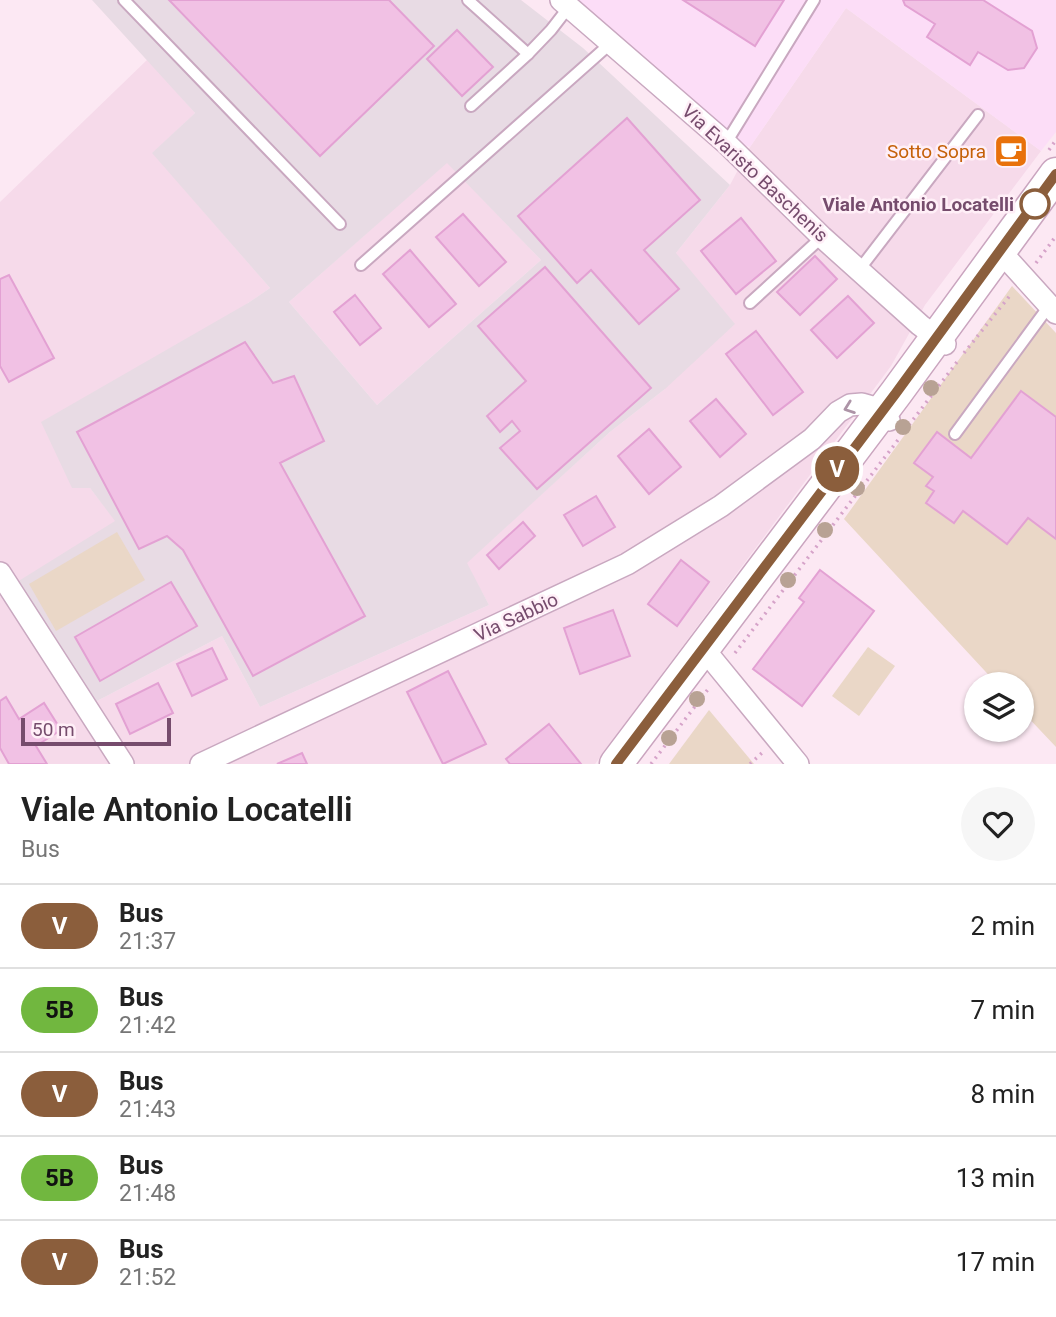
<!DOCTYPE html>
<html lang="it">
<style>
:root{--surface:#fff;--page:#f6f6f6;--text:#222;--muted:#767676;--line:#e0e0e0}
body{margin:0;font-family:Roboto,sans-serif;background:var(--page);color:var(--text);height:100vh;display:flex;flex-direction:column;font-size:26px;white-space:nowrap}
*{box-sizing:border-box;margin:0}
p{font-size:23px;color:var(--muted)}
.icon{flex:none;width:38px;height:38px;fill:none;stroke:currentColor;stroke-width:2;stroke-linecap:round;stroke-linejoin:round}
.map{position:relative;height:764px;overflow:hidden}
.sheet{display:flex;flex-direction:column;background:var(--surface);flex:1}
.sheet>*{flex:none}
.badge{padding:0 14px;border-radius:23px;font-size:24px;line-height:46px}
.controls{position:absolute;left:964px;top:672px;display:grid;gap:14px}
.controls a{display:grid;place-items:center;width:70px;height:70px;border-radius:50%;background:var(--surface);box-shadow:0 2px 5px #0004;font-size:35px}
.scale{position:absolute;left:21px;bottom:18px;width:150px;box-sizing:border-box;padding-left:7px;border:4px solid #764c6d;border-top:0;font-size:19px;line-height:24px;white-space:nowrap;color:#764c6d;-webkit-text-stroke:5px #ffeff7;paint-order:stroke}
.map>.badge{position:absolute;translate:-50% -50%;box-shadow:0 0 0 4px #fff}
.round{display:grid;place-items:center;flex:none;width:74px;height:74px;border-radius:37px;background:var(--page)}
.head{display:flex;align-items:center;justify-content:space-between;height:119px;padding:0 21px}
h1{font-size:33px;font-weight:600;line-height:52px}
ul{padding:0;list-style:none}
li{display:flex;align-items:center;gap:21px;height:84px;padding:0 21px;border-top:2px solid var(--line)}
li div{flex:1}
li b{display:block;font-size:26px}
li em{font-style:normal}
li .badge{min-width:77px;font-weight:700;text-align:center}
.map>svg:first-child{display:block}
.residential{fill:#f6daea}
.commercial{fill:#fcddf7}
.industrial{fill:#e8dbe4;fill-rule:evenodd}
.green{fill:#ead7c7}
.building{fill:#f1c1e4;stroke:#e3a1d3;stroke-width:2}
.lines{fill:none;stroke-linecap:round;stroke-linejoin:round}
.lane-casing{stroke:#c9a8c0;stroke-width:14}
.street-casing{stroke:#c9a8c0;stroke-width:24}
.secondary-casing{stroke:#caa5bf;stroke-width:35}
.path{stroke:#d6a3c9;stroke-width:3.5;stroke-dasharray:2 5;stroke-linecap:butt}
.lane{stroke:#fff;stroke-width:10}
.street{stroke:#fff;stroke-width:21}
.secondary{stroke:#fff;stroke-width:32}
.tree{fill:#b8a294}
.oneway{stroke:#ad94a7}
.line-casing{stroke:#fff;stroke-width:16}
.line{stroke:#8b5e3c;stroke-width:10}
.stop-dot{fill:#fff;stroke:#8b5e3c;stroke-width:3.5}
.labels{text-anchor:middle;dominant-baseline:central;stroke-width:5;stroke-linejoin:round;paint-order:stroke}
.food-label{font-size:19px;fill:#c56008;stroke:#ffeff7;text-anchor:end}
.street-label{font-size:19px;fill:#764c6d;stroke:#ffeff7}
.stop-label{font-size:19px;font-weight:bold;fill:#764c6d;stroke:#ffeff7;text-anchor:end}
</style>
<div class="map">
<svg width="1056" height="764" viewBox="0 0 1056 764">
<rect width="100%" height="100%" fill="#fce8f3"/>
<g class="residential">
<polygon points="846,8 1041,151 925,305 891,366 595,764 0,764 0,202 148,59 195,113 153,153 270,288 248,303 90,488 116,521 95,702 222,636 260,707 489,605 466,563 610,432 665,389 676,253 730,185 750,147"/>
<polygon points="447,162 541,260 377,405 289,302"/>
</g>
<polygon class="commercial" points="578,0 1056,0 1056,132 1041,151 846,8 750,147 733,142"/>
<path class="industrial" d="M92 0H521L583 48 730 185 676 253 735 324 665 389 610 432 467 563 489 605 260 707 222 636 95 702 17 582 115 521 90 488H72L41 422 248 303 270 288 152 153 195 113ZM447 163 541 260 377 405 289 302Z"/>
<g class="green">
<polygon points="1012,286 1056,333 1056,747 1022,711 1022,684 997,684 844,519"/>
<polygon points="117,532 145,580 56,631 29,584"/>
<polygon points="868,647 895,666 859,716 832,696"/>
<polygon points="709,710 754,764 669,764"/>
</g>
<g class="building">
<polygon points="169,0 389,0 434,46 320,156"/>
<polygon points="683,0 784,0 755,46"/>
<polygon points="903,0 983,0 1032,31 1037,48 1024,68 1008,70 978,52 970,65 927,37 935,24 905,5"/>
<polygon points="457,30 493,67 462,96 427,59"/>
<polygon points="627,118 700,200 644,250 679,289 639,324 591,270 577,283 518,216"/>
<polygon points="463,214 506,262 479,286 436,237"/>
<polygon points="741,218 776,261 736,294 701,251"/>
<polygon points="410,250 456,304 429,327 383,274"/>
<polygon points="815,256 837,279 800,315 777,292"/>
<polygon points="545,267 651,388 537,489 500,448 520,431 512,421 500,432 487,416 526,381 478,326"/>
<polygon points="9,275 54,358 9,382 0,366 0,279"/>
<polygon points="355,295 381,328 360,345 334,312"/>
<polygon points="848,296 874,323 837,358 811,330"/>
<polygon points="756,331 803,392 773,415 726,354"/>
<polygon points="245,342 273,383 294,376 324,441 280,463 365,616 253,676 183,550 167,536 139,549 77,432"/>
<polygon points="1021,391 1056,417 1056,539 1028,518 1007,544 963,511 954,523 926,503 934,491 926,486 933,477 914,463 937,432 971,458"/>
<polygon points="716,399 746,434 720,457 690,421"/>
<polygon points="649,429 681,467 649,494 618,456"/>
<polygon points="596,496 615,527 583,546 564,515"/>
<polygon points="523,522 535,536 499,569 487,555"/>
<polygon points="681,560 709,582 677,626 648,604"/>
<polygon points="820,570 874,611 802,706 753,669 804,602 799,598"/>
<polygon points="171,582 197,626 100,681 75,637"/>
<polygon points="613,610 630,656 580,674 564,628"/>
<polygon points="212,648 227,679 192,696 177,664"/>
<polygon points="448,671 486,744 443,764 407,692"/>
<polygon points="158,683 173,713 130,734 116,704"/>
<polygon points="6,697 19,719 44,703 61,730 36,746 47,764 9,764 0,748 0,701"/>
<polygon points="549,724 581,764 510,764 506,759"/>
<polygon points="302,753 307,764 277,764"/>
</g>
<g class="lines">
<g class="lane-casing">
<g id="lane">
<polyline points="124,0 340,224"/>
<polyline points="468,0 528,54 551,30 568,8"/>
<polyline points="471,106 528,54"/>
<polyline points="726,143 814,0"/>
<polyline points="361,265 611,43"/>
<polyline points="859,270 978,115"/>
<polyline points="750,303 822,237"/>
<polyline points="955,434 1049,306"/>
</g>
</g>
<g class="street-casing">
<g id="street">
<polyline points="561,0 726,143 822,237 920,325 945,344"/>
<polyline points="1000,251 1056,313"/>
<polyline points="0,573 123,764"/>
<polyline points="703,648 798,764"/>
<polyline points="201,764 627,564 721,506 812,439 838,412 850,405 862,404 869,406 889,420"/>
</g>
</g>
<g class="secondary-casing">
<polyline id="secondary" points="616,764 896,393 1056,174"/>
</g>
<g class="path">
<polyline points="1049,150 1056,140"/>
<polyline points="1036,263 1056,236"/>
<polyline points="964,353 1012,293"/>
<polyline points="909,425 957,362"/>
<polyline points="735,653 898,440"/>
<polyline points="651,764 709,688"/>
<polyline points="750,764 764,751"/>
</g>
<use href="#lane" class="lane"/>
<use href="#street" class="street"/>
<use href="#secondary" class="secondary"/>
</g>
<g class="tree">
<circle cx="931" cy="388" r="8"/>
<circle cx="903" cy="427" r="8"/>
<circle cx="857" cy="488" r="8"/>
<circle cx="825" cy="530" r="8"/>
<circle cx="788" cy="580" r="8"/>
<circle cx="697" cy="699" r="8"/>
<circle cx="669" cy="738" r="8"/>
</g>
<defs><path id="oneway-chevron" d="M-2-3.5L2.5 0L-2 3.5" fill="none" stroke-width="1.6" stroke-linecap="round" stroke-linejoin="round" transform="scale(1.75)"/></defs>
<use class="oneway" href="#oneway-chevron" transform="translate(849 408) rotate(160)"/>
<g class="lines">
<g class="line-casing">
<polyline id="line" points="616,764 896,393 1056,174"/>
</g>
<use href="#line" class="line"/>
</g>
<defs>
<g id="cafe-square" transform="scale(1.75)"><rect x="-9" y="-9" width="18" height="18" rx="4" fill="#e8710a" stroke="#ffeff7"/><path d="M-5.5-4.5H6V0H3Q3 3.5 0 3.5H-2.5Q-5.5 3.5-5.5 0ZM3-3.2v2h1.7v-2ZM-6 4.5H4V6H-6Z" fill="#fff"/></g>
</defs>
<g fill-rule="evenodd">
<use href="#cafe-square" x="1011" y="151"/>
</g>
<circle class="stop-dot" cx="1035" cy="204" r="14"/>
<g class="labels">
<g class="food-label">
<text x="986" y="151">Sotto Sopra</text>
</g>
<g class="street-label">
<text transform="translate(755 173) rotate(43)">Via Evaristo Baschenis</text>
<text transform="translate(516 617) rotate(-25)">Via Sabbio</text>
</g>
<g class="stop-label">
<text x="1014" y="204">Viale Antonio Locatelli</text>
</g>
</g>
</svg>
<div class="controls">
<a><svg class="icon" aria-label="layers" viewBox="0 0 24 24"><path d="M12 4l9 5-9 5-9-5zM3 14l9 5 9-5"/></svg></a>
</div>
<div class="scale">50 m</div>
<b class="badge" style="left:837px;top:469px;background:#8b5e3c;color:#fff">V</b>
</div>
<section class="sheet">
<div class="head"><div><h1>Viale Antonio Locatelli</h1><p>Bus</p></div><a class="round"><svg class="icon" aria-label="heart" viewBox="0 0 24 24"><path d="M12 20l-8-8c-3-5 5-10 8-4 3-6 11-1 8 4z"/></svg></a></div>
<ul>
<li><span class="badge" style="background:#8b5e3c;color:#fff">V</span><div><b>Bus</b><p>21:37</p></div><em>2 min</em></li>
<li><span class="badge" style="background:#71b73f;color:#111">5B</span><div><b>Bus</b><p>21:42</p></div><em>7 min</em></li>
<li><span class="badge" style="background:#8b5e3c;color:#fff">V</span><div><b>Bus</b><p>21:43</p></div><em>8 min</em></li>
<li><span class="badge" style="background:#71b73f;color:#111">5B</span><div><b>Bus</b><p>21:48</p></div><em>13 min</em></li>
<li><span class="badge" style="background:#8b5e3c;color:#fff">V</span><div><b>Bus</b><p>21:52</p></div><em>17 min</em></li>
</ul>
</section>
